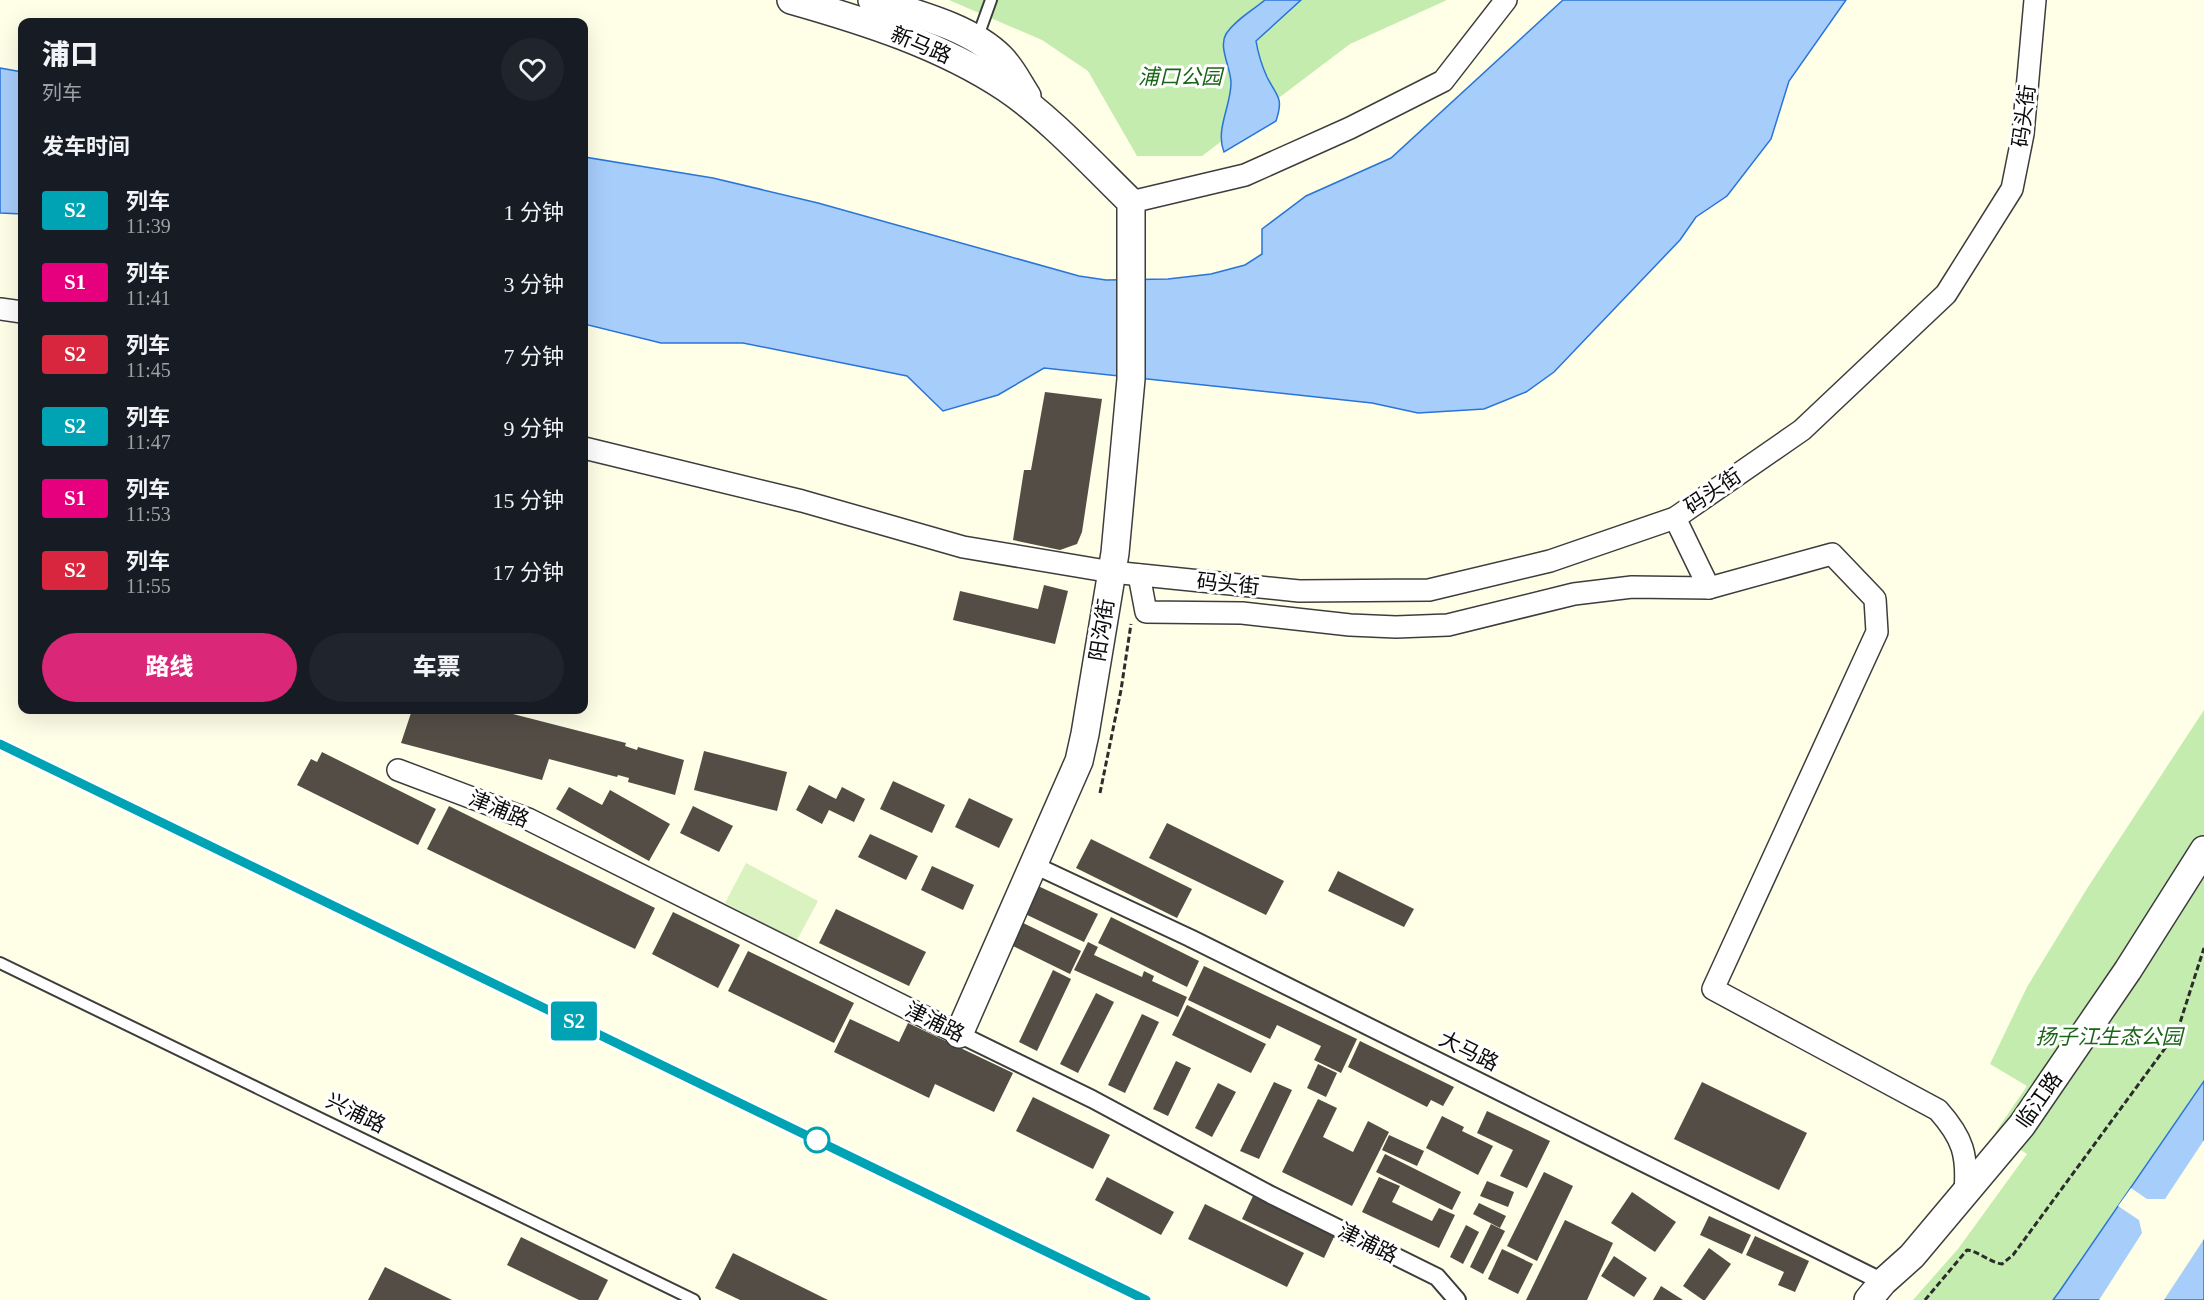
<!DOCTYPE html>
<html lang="zh">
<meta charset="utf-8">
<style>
:root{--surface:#171b24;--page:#20242c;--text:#f1f3f6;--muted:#9ea1a6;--accent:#db2777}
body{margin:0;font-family:"Times New Roman","Noto Sans SC",serif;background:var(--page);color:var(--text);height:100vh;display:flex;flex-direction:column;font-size:22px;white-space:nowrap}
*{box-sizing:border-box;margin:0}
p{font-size:20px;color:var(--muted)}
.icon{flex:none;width:33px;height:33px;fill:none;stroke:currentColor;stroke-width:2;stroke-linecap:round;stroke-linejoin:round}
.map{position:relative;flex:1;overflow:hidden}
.sheet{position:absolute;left:18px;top:18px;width:570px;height:696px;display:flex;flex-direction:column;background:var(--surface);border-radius:12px;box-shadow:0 6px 24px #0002}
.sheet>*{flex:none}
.badge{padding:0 12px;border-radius:4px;font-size:21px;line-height:39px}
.map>.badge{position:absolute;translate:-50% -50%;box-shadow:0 0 0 3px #fff}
h2{padding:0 24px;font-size:22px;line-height:54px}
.round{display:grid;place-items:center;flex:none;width:63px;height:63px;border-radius:32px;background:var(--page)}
.overview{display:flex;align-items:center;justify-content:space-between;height:102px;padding:0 24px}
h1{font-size:28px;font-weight:800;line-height:45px}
.cta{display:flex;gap:12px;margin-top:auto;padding:12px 24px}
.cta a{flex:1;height:69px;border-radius:36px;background:var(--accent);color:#fff;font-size:24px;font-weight:800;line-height:69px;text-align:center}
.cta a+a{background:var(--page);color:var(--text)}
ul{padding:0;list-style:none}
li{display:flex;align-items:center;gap:18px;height:72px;padding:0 24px}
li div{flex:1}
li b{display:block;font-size:22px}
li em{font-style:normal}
li .badge{min-width:66px;font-weight:700;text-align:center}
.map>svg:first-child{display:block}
.green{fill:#c4ecae}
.pitch{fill:#d9f2c0}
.water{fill:#a7cdfb;stroke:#2874d8;stroke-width:1.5}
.pier{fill:#fffee7}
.building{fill:#534d46}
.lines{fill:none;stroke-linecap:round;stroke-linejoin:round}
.service-casing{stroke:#3d3d3d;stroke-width:14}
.pedestrian-casing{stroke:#3d3d3d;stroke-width:20}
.minor-casing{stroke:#3d3d3d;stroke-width:24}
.tertiary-casing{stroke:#3d3d3d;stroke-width:30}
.path{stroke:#2c2c2c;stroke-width:3;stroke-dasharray:6 3;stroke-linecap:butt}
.service{stroke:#fff;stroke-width:10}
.pedestrian{stroke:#fff;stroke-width:16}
.minor{stroke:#fff;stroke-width:21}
.tertiary{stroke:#fff;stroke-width:27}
.rail{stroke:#c32d18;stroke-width:4.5}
.line-casing{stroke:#fff;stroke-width:14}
.line{stroke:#00a3b4;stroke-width:9}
.stop-dot{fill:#fff;stroke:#00a3b4;stroke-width:3}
.labels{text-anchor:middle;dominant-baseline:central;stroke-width:6;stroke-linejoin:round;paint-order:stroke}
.street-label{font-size:21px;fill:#0a0a0a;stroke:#fff}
.park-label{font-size:21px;font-style:italic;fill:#1a6517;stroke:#fff}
</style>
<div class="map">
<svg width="2204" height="1300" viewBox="0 0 2204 1300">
<rect width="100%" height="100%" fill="#fffee7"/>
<g class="green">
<polygon points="949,0 1447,0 1350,44 1202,156 1137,156 1088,71 1042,40"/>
<polygon points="2204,710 2204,1081 2053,1300 1913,1300 1958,1249 2027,1154 1995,1133 2027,1086 1990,1064 2027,987 2088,887"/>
</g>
<polygon class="pitch" points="746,863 818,901 797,940 725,903"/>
<g class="water">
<path d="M1265 0H1301L1256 41C1258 53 1262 66 1267 77 1277 97 1284 97 1276 121L1224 152C1215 130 1231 106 1231 83 1231 68 1218 47 1226 34 1235 20 1253 10 1265 0Z"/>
<polygon points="1563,0 1846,0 1789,81 1771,139 1727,196 1696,217 1680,240 1554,372 1526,392 1484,409 1418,413 1372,403 1044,368 998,395 943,411 907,376 743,343 661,343 584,324 584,157 713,178 818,203 1079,276 1106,280 1168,279 1211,274 1245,265 1262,254 1262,229 1306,196 1391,158"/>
<polygon points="0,68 22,72 22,214 0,213"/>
<polygon points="2204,1081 2204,1300 2053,1300 2059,1292"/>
</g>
<polygon class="pier" points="2204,1140 2204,1239 2164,1300 2099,1300 2142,1233 2139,1220 2118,1206 2131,1188 2147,1199 2165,1199"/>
<g class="building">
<polygon points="1045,392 1102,399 1082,532 1077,544 1060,550 1013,540 1024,470 1031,470"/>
<polygon points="1044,585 1068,591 1055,644 953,620 960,591 1038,609"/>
<polygon points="412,710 497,710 626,743 625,746 637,750 638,747 684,760 675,795 628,782 629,778 618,775 617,777 549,759 542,780 401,743"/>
<polygon points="704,751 787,772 777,811 694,790"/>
<polygon points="322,752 436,809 418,845 297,785 311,759 317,762"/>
<polygon points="893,781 945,805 932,833 880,809"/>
<polygon points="809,785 836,799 842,787 865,799 854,822 829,810 822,824 796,810"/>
<polygon points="569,787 602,805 610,790 670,824 649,861 556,809"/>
<polygon points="969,798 1013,819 999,848 955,827"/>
<polygon points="449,806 655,908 635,949 427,849"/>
<polygon points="693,806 733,826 719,852 680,833"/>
<polygon points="1167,823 1284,881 1266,915 1149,858"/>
<polygon points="870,834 918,856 906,880 858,857"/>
<polygon points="1091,839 1192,889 1177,918 1076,868"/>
<polygon points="932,866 974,885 963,910 921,890"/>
<polygon points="1338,871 1414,909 1404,927 1328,891"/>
<polygon points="1036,885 1098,914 1084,942 1023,913"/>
<polygon points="836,909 926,952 909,986 819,943"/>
<polygon points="673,912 740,945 718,988 652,954"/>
<polygon points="1111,917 1199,961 1187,987 1098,943"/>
<polygon points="1017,920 1081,951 1070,974 1005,942"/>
<polygon points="1088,942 1098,947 1094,955 1142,977 1144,971 1154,976 1152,981 1187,997 1178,1017 1074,970"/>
<polygon points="748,951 854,1003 834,1043 728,991"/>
<polygon points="1204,966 1357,1039 1341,1073 1314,1060 1321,1046 1277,1025 1270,1039 1188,1000"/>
<polygon points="1053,970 1071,979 1037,1051 1019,1042"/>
<polygon points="1096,993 1114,1002 1078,1073 1060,1064"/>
<polygon points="1187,1005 1266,1044 1251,1073 1172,1035"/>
<polygon points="1142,1014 1159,1022 1125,1093 1108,1085"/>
<polygon points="850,1019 899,1042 908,1023 1013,1073 994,1112 935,1084 929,1098 834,1052"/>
<polygon points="1360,1041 1454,1087 1443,1106 1431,1100 1427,1107 1348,1067"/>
<polygon points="1176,1061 1191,1068 1168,1116 1153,1109"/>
<polygon points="1318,1064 1337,1073 1326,1097 1307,1088"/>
<polygon points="1274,1082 1292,1090 1259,1159 1240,1151"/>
<polygon points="1702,1082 1807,1133 1779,1190 1674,1139"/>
<polygon points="1218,1083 1236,1092 1212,1137 1195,1128"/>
<polygon points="1033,1097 1110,1135 1093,1169 1016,1131"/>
<polygon points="1318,1099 1337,1108 1323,1137 1353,1152 1368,1121 1389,1132 1352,1206 1282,1172"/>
<polygon points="1487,1111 1550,1141 1527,1188 1500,1176 1513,1150 1477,1133"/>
<polygon points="1442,1116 1464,1127 1462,1131 1493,1146 1478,1175 1426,1148"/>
<polygon points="1389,1135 1424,1151 1417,1166 1382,1150"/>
<polygon points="1385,1154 1461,1192 1452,1210 1376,1172"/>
<polygon points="1544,1172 1573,1186 1537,1261 1507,1246"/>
<polygon points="1107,1177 1174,1212 1161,1235 1095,1200"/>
<polygon points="1379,1177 1400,1186 1392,1202 1432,1221 1439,1208 1455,1215 1439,1248 1362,1212"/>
<polygon points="1487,1181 1514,1192 1508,1207 1480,1196"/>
<polygon points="1632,1192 1676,1222 1655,1252 1611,1223"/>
<polygon points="1253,1196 1335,1235 1324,1258 1242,1219"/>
<polygon points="1479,1203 1506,1216 1500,1228 1473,1214"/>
<polygon points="1205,1204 1304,1253 1287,1287 1188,1239"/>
<polygon points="1709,1216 1751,1235 1742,1254 1700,1235"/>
<polygon points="1565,1220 1613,1243 1587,1300 1526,1300"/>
<polygon points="1491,1224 1505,1231 1483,1274 1470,1267"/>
<polygon points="1466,1225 1479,1232 1463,1264 1450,1257"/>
<polygon points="1755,1236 1809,1261 1795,1292 1778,1285 1784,1272 1746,1255"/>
<polygon points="521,1237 608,1280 598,1300 579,1300 507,1265"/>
<polygon points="1709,1248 1731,1264 1705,1300 1703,1300 1683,1286"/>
<polygon points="1502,1249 1533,1264 1518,1294 1488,1279"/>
<polygon points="733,1253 828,1300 740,1300 715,1288"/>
<polygon points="1614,1256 1647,1278 1634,1297 1601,1276"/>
<polygon points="385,1267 452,1300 368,1300"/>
<polygon points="1661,1286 1683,1300 1653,1300"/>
</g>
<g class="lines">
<g class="service-casing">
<g id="service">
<polyline points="977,39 991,0"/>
<polyline points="0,963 694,1300"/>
</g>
</g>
<g class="pedestrian-casing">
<g id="pedestrian">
<polyline points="1034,865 1190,938 1883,1282"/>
<polyline points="959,1034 1092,1099 1271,1195 1437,1277 1457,1300"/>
</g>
</g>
<g class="minor-casing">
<g id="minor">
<polyline points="1131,202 1245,175 1350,128 1443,81 1506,0"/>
<polyline points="0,309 22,312"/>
<polyline points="584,448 802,501 963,547 1112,572 1299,591 1429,590 1550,561 1675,518 1802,430 1946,294 2012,189 2023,134 2035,0"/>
<path d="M1675 518 1709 588 1832 554 1875 599 1877 632 1713 989 1938 1110C1963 1138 1968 1155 1965 1192"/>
<polyline points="1139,575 1146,612 1242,613 1350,625 1396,627 1448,625 1574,594 1632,587 1709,588"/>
<polyline points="398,770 528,819 959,1034"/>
</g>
</g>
<g class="tertiary-casing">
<g id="tertiary">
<path d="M791 0C865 21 941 45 1006 88 1049 117 1093 165 1131 202V379L1115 553 1085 734 1079 761 959 1034"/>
<path d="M872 0C913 13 971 27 1001 58 1012 69 1019 84 1027 96"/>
<polyline points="1868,1300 1883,1282 1912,1256 2022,1125 2128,970 2204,850"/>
</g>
</g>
<g class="path">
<polyline points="1100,793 1121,690 1131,624"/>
<path d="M1925 1300 1967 1250C1980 1252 1989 1262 2002 1264L2013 1255 2177 1032 2204 948"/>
</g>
<use href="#service" class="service"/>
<use href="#pedestrian" class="pedestrian"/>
<use href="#minor" class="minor"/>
<use href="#tertiary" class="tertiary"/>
<polyline class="rail" points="0,744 1146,1300"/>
</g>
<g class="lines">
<g class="line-casing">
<polyline id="line" points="0,744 1146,1300"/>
</g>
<use href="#line" class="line"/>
</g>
<circle class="stop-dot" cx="817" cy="1140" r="12"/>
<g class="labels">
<g class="street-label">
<text transform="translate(921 45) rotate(23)">新马路</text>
<text transform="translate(2024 116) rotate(-83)">码头街</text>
<text transform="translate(1713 491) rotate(-34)">码头街</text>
<text transform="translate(1228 584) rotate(6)">码头街</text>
<text transform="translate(1102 630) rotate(-81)">阳沟街</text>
<text transform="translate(499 809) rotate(22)">津浦路</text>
<text transform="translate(935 1022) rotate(26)">津浦路</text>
<text transform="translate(1469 1051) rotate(26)">大马路</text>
<text transform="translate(2039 1100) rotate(-55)">临江路</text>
<text transform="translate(356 1113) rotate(26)">兴浦路</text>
<text transform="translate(1368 1243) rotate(26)">津浦路</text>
</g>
<g class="park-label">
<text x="1180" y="77">浦口公园</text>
<text x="2109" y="1037">扬子江生态公园</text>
</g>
</g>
</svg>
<b class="badge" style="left:574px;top:1021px;background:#00a3b4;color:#fff">S2</b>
<section class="sheet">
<div class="overview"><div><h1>浦口</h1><p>列车</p></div><a class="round"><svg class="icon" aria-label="heart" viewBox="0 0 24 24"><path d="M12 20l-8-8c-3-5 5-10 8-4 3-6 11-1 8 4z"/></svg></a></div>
<h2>发车时间</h2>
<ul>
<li><span class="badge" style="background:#00a3b4;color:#fff">S2</span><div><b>列车</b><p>11:39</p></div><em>1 分钟</em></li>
<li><span class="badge" style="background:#e6007e;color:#fff">S1</span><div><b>列车</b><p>11:41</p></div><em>3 分钟</em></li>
<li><span class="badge" style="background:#d7263d;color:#fff">S2</span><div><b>列车</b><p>11:45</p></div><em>7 分钟</em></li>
<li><span class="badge" style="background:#00a3b4;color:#fff">S2</span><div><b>列车</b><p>11:47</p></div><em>9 分钟</em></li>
<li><span class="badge" style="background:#e6007e;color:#fff">S1</span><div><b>列车</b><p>11:53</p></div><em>15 分钟</em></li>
<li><span class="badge" style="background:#d7263d;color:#fff">S2</span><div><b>列车</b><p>11:55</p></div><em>17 分钟</em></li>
</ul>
<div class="cta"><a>路线</a><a>车票</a></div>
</section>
</div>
